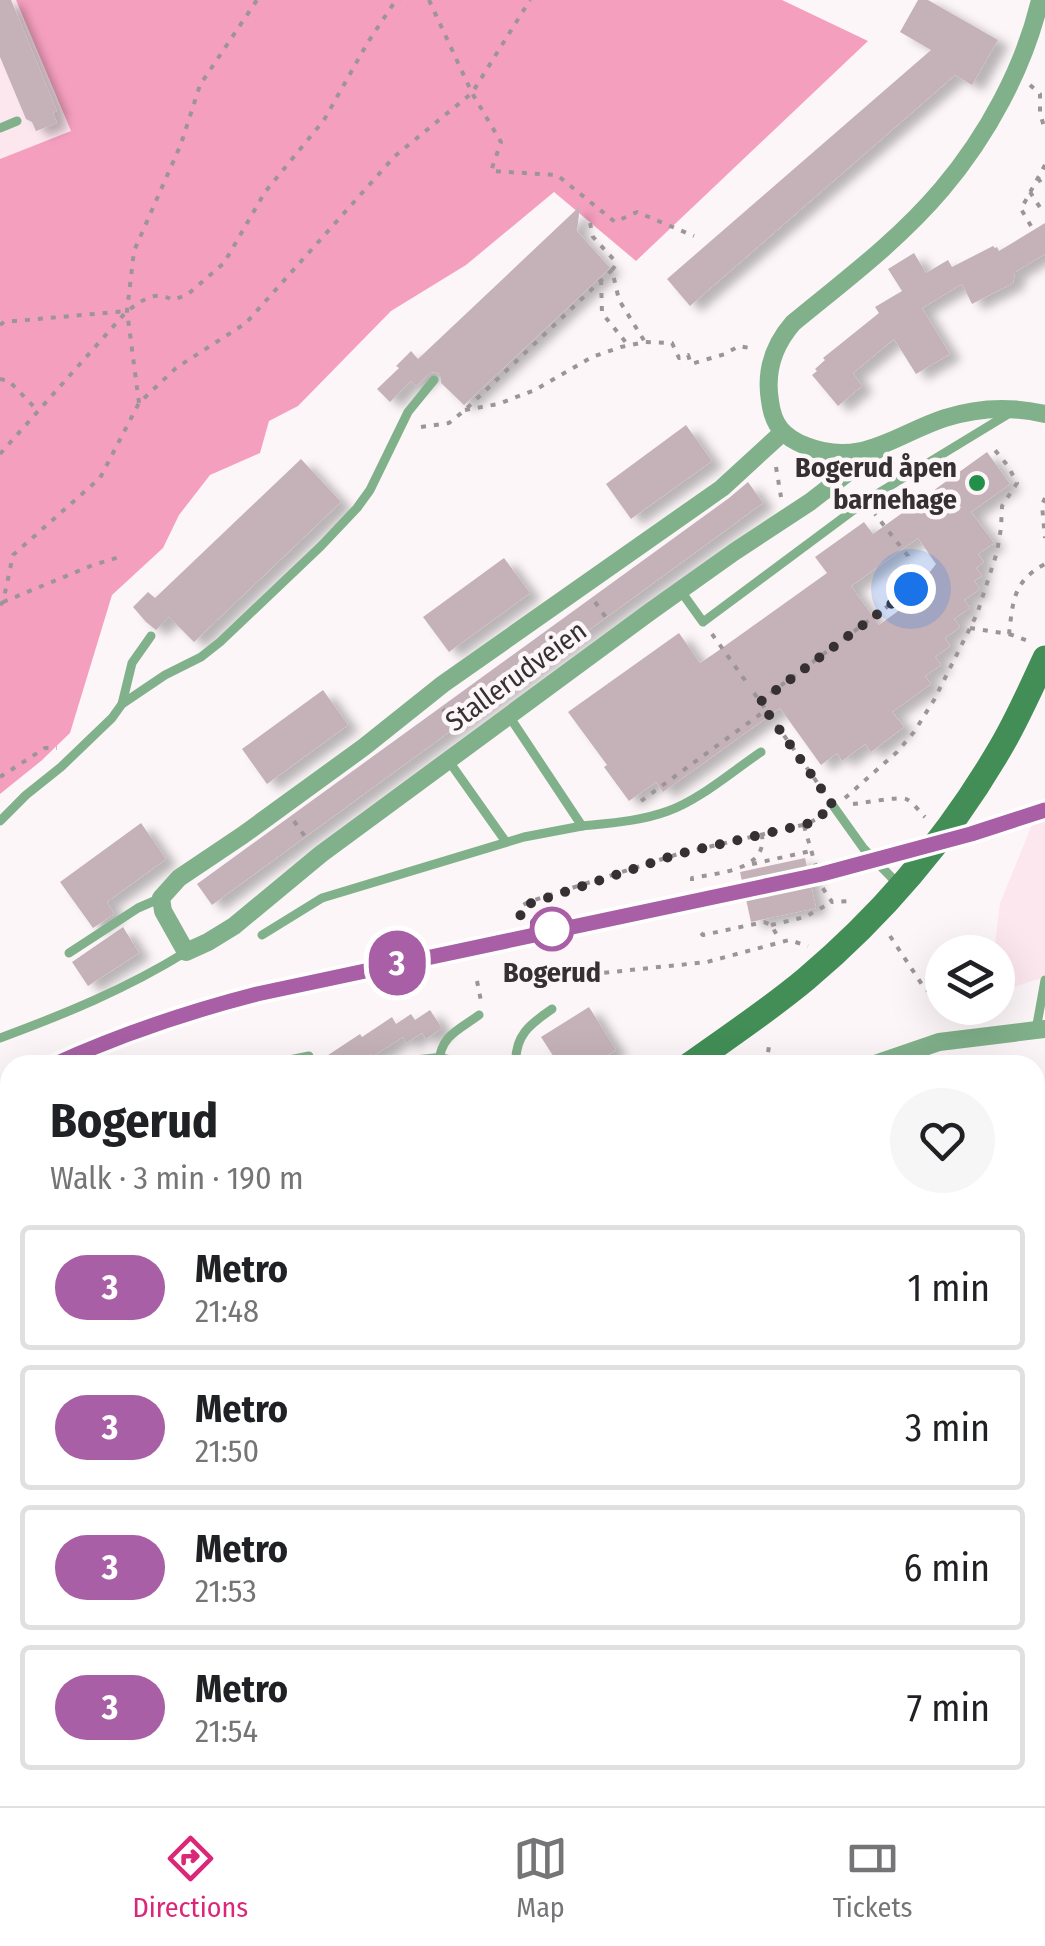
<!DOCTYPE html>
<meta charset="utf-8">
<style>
:root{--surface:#fff;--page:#f6f6f6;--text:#202124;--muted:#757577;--line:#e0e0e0;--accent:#db2777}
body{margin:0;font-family:"Fira Sans Condensed",sans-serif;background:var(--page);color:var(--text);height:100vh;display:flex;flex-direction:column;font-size:38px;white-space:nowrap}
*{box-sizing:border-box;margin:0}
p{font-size:32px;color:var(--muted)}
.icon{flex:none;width:55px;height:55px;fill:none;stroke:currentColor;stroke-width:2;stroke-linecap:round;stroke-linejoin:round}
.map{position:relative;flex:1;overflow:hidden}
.drawer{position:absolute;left:0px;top:1055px;width:1045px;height:752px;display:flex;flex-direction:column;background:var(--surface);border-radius:30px 30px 0 0;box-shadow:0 10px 40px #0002}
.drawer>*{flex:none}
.badge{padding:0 20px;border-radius:32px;font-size:35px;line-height:65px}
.buttons{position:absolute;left:925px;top:935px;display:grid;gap:20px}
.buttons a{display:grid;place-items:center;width:90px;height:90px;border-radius:50%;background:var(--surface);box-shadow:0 10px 40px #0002;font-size:50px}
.you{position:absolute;width:50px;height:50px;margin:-25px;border:8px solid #fff;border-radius:50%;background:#1a73e8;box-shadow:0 0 0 15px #1a73e833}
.map>.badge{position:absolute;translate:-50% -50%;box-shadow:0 0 0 5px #fff}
.round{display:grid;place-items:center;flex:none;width:105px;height:105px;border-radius:52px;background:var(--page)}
.headline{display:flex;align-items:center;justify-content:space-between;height:170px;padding:0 50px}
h1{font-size:48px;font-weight:700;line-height:75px}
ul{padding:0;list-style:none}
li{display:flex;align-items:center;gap:30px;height:125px;margin:0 20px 15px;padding:0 30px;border:5px solid var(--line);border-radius:10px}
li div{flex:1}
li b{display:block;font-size:38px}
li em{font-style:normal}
li .badge{min-width:110px;font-weight:700;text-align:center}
.menu{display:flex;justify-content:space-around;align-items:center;height:140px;border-top:2px solid var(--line);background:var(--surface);font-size:28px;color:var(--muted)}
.menu a{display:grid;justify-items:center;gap:5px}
.menu .selected{color:var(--accent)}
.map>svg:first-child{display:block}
.built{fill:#fde7ee}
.green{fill:#fec0d5}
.forest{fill:#f59fbe}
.building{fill:#c4b2b8;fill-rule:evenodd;filter:url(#shadow)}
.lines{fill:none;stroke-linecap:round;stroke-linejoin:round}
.path{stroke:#9c9598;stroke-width:4;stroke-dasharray:5 8;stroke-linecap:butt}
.lane{stroke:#81b18b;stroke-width:9}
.street{stroke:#81b18b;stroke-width:18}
.secondary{stroke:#428e56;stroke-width:25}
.rail{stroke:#898285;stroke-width:8}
.line-casing{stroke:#fff;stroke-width:22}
.line{stroke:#a85fa5;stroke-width:15}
.walk{stroke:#373033;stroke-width:10;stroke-dasharray:0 18}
.poi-dot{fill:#229048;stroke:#fdf6f8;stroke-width:4}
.stop-dot{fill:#fff;stroke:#a85fa5;stroke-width:5}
.labels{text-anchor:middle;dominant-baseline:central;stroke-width:9;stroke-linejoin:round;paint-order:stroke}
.poi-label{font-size:28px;font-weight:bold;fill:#373033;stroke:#fdf6f8;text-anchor:end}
.street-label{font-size:28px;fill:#373033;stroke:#fdf6f8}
.stop-label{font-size:28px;font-weight:bold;fill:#373033;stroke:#fdf6f8}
</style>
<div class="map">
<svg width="1045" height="1806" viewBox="0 0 1045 1806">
<defs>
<filter id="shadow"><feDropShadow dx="11" dy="6" stdDeviation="5" flood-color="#0004"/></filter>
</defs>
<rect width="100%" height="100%" fill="#fdf6f8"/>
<g class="built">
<polygon points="0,0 16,0 71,132 0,159"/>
<polygon points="1045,802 1045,977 998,992 998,952 994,952 1000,903 1034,820"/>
</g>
<polygon class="green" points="1045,1698 1045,1806 938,1806 946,1798 1035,1798 1035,1708"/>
<g class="forest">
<polygon points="16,0 782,0 868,41 636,261 554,192 466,265 391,311 298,406 269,421 260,453 210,475 179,515 163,548 112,595 70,733 41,761 0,794 0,159 71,131"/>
<polygon points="1035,1345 1045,1363 1045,1584 1035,1589"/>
</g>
<g class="building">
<polygon points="0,0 11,0 57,111 53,113 57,123 36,131 32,122 26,119 0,57"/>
<polygon points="918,0 928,0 998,40 972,85 955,75 690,306 667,279 931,50 900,32"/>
<polygon points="580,206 577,231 610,268 464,405 441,383 440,374 434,372 430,373 416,386 411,381 390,402 377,389 399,368 396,366 411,351 418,359"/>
<polygon points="1045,223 1045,254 1015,272 1013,283 972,304 962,284 922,308 950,354 916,374 894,339 853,373 862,386 838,406 812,375 817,371 815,369 825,360 823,358 879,313 875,307 902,291 888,269 914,253 926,273 948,260 952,267 993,246 995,248 997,247 999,251"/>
<polygon points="686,425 712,461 631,519 606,484"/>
<path d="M987 452 1010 484 971 512 994 543 978 554 984 562 976 568 982 576 974 581 980 589 964 600 970 608 954 619 960 627 945 638 950 646 935 657 941 665 925 676 931 684 892 712 904 727 871 752 865 744 842 761 837 753 821 765 780 708 663 792 656 782 629 801 604 767 607 765 568 712 679 633 700 663 715 653 827 573 815 557 864 522 873 534ZM918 538 936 564 926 577 927 590 879 625 851 586Z"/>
<polygon points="301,459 341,502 194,642 169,617 156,630 146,622 133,607 148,592 155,598"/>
<polygon points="748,482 763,503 212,905 197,884 729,498"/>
<polygon points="504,558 530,593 449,652 423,617"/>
<polygon points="323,690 348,725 267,784 242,749"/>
<polygon points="141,823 166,859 107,902 114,914 93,928 60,882"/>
<polygon points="805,858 816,908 751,922 740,872"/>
<polygon points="123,927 139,953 88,986 72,962"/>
<polygon points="589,1007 616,1050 592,1065 559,1065 541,1037"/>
<polygon points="430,1010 442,1028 426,1039 422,1033 406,1043 403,1037 373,1056 371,1054 354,1065 313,1065 360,1034 362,1037 392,1017 396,1024 411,1014 415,1020"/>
</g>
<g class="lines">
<g class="path">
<polyline points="429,0 472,93 501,142 491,171 557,175 615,222 637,212 694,236"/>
<polyline points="1030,85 1040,94 1040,113 1045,130"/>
<polyline points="1038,178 1045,189"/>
<polyline points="1030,192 1043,212"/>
<polyline points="590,223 593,237 615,261 615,266 612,270 619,300 645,342"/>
<polyline points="1031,226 1021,209 1045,165"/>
<polyline points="601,280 602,313 628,345"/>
<polyline points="0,325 4,322 127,311"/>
<polyline points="0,379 9,381 38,411"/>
<polyline points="139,403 127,311 134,251 181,144 200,85 257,0"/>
<polyline points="465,410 498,404 535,390 592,357 621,347 645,342 672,343 679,358 688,355 691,364 725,354 739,346 755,349"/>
<polyline points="421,427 449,423 465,410 612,270"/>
<path d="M0 454 127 311C142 301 155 289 172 300L187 295 224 263 265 192 324 120 368 42 394 3 400 0"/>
<polyline points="776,467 781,497"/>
<polyline points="1045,498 1042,505 1045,538"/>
<polyline points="3,602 93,565 123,556"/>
<polyline points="595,602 607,619"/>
<polyline points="0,605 3,602 13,555 100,478 139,403 176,368 246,323 395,156 472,93 530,0"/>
<path d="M970 628 1009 634C1013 601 1013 581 1045 564"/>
<polyline points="712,634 747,683"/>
<polyline points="1009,634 1028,641"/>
<polyline points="754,693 826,795"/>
<polyline points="760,701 911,589 908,556 875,514"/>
<polyline points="443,709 458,730"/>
<polyline points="0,777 45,748 57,748"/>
<polyline points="845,798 897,752 914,732 934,700 977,614 997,552 1001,528 1002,506 1017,483 1008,466 994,449"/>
<polyline points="641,801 766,710"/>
<path d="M853 804C864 803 900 796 906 799 913 802 919 811 925 817"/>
<polyline points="294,821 306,838"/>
<polyline points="804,826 822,887 832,902 850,901"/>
<polyline points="752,864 811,851"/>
<path d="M692 881V878C716 873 767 871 762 836"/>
<polyline points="520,917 523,905 528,902 678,854 807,824 822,816"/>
<polyline points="771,925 805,917 832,902"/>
<polyline points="701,933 703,935 764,922 771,925 780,940"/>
<polyline points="890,936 923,986 942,1004"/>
<polyline points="531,969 538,978 545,979 707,962 789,940 808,946"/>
<polyline points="477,981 481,1001"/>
<polyline points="946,1008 957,1018"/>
<polyline points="766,1065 770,1040"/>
<polyline points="0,1182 10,1176"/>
<polyline points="1035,1196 1045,1183"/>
<polyline points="1035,1289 1045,1290"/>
<polyline points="0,1618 10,1615"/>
<polyline points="0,1646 10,1662"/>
<polyline points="1035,1652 1045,1653"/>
<polyline points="1035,1688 1045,1679"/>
<polyline points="219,1806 241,1798"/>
<polyline points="759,1806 761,1798"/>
<polyline points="930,1806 937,1798"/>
</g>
<g class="lane">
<polyline points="0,128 17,121"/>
<polyline points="680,590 703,622 867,500 1010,413"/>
<polyline points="122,704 132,663 151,636"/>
<path d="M509 716 582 826C611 823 641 821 668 811 698 801 734 770 761 752"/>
<polyline points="448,760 506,842"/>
<polyline points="834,807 864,849 898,884"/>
<polyline points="0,821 26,795 61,767 112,718 122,704 165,675 201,657 220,642 321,546 357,508 370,490 408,412 434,380"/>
<polyline points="262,935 322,898 524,837 582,826"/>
<polyline points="69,953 138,908 161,898"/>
<polyline points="1036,1030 1045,980"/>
<path d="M0 1038C65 1014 126 989 186 952"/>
<path d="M439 1062C441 1035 459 1030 479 1015"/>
<polyline points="264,1065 309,1056"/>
<path d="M516 1065C514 1036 530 1024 552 1009"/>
<polyline points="0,1306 10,1323"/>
</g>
<g class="street">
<path d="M1040 0C1024 68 987 136 942 189 899 240 844 281 793 323 773 346 765 371 770 401 773 425 783 437 806 446 861 468 896 434 945 418 979 407 1011 406 1045 414"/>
<polyline points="782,433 722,488 443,684 364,747 243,835 179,878 161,898 163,911 186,952 208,942 234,926 321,854 651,611 734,552 810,502 881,447"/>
<polyline points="410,1065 440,1062 452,1065"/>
<polyline points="872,1065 939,1042 1045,1029"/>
<polyline points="0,1305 10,1298"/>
<polyline points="0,1730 10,1725"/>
<polyline points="117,1806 122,1798"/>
<polyline points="546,1806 551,1798"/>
</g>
<g class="secondary">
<path d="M689 1065C728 1037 769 1010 806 979 883 914 950 835 1001 747 1018 718 1031 688 1045 658"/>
<polyline points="0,1536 10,1530"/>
</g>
<g class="rail">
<path d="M54 1065C167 1012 287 986 409 960 521 936 632 913 743 890"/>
<polyline points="0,1092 10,1087"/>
</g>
</g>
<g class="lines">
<g class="line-casing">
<path id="line" d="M53 1065C119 1035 187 1012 257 994L822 874 971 834 1045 810"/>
</g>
<use href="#line" class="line"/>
<polyline class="walk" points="552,929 520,917 523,906 678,854 807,824 834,807 760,702 911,589"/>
</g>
<circle class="poi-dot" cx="977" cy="483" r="10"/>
<circle class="stop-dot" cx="552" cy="929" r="20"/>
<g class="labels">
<g class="poi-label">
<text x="957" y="467">Bogerud åpen<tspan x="957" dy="32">barnehage</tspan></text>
</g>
<g class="street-label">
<text transform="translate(516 676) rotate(-36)">Stallerudveien</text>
</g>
<g class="stop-label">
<text x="552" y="972">Bogerud</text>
</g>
</g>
</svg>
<div class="buttons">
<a><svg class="icon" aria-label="layers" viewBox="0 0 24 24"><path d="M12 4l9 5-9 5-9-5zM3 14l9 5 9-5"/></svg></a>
</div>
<div class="you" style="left:911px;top:589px"></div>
<b class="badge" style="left:397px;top:963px;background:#a85fa5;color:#fff">3</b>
<section class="drawer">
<div class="headline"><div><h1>Bogerud</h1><p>Walk · 3 min · 190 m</p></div><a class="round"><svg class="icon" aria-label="heart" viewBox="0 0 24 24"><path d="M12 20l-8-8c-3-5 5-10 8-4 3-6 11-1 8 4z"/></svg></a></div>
<ul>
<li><span class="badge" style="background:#a85fa5;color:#fff">3</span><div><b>Metro</b><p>21:48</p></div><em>1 min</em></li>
<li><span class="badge" style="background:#a85fa5;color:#fff">3</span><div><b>Metro</b><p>21:50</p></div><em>3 min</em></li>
<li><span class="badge" style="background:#a85fa5;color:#fff">3</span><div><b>Metro</b><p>21:53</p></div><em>6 min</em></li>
<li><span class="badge" style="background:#a85fa5;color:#fff">3</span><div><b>Metro</b><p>21:54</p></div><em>7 min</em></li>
</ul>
</section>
</div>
<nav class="menu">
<a class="selected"><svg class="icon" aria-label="directions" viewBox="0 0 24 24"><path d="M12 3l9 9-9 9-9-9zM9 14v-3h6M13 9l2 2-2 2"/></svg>Directions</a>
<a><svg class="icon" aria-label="map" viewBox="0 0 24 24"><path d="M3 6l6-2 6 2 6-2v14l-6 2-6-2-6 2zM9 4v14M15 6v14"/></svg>Map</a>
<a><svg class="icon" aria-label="tickets" viewBox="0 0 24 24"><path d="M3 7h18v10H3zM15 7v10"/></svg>Tickets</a>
</nav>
